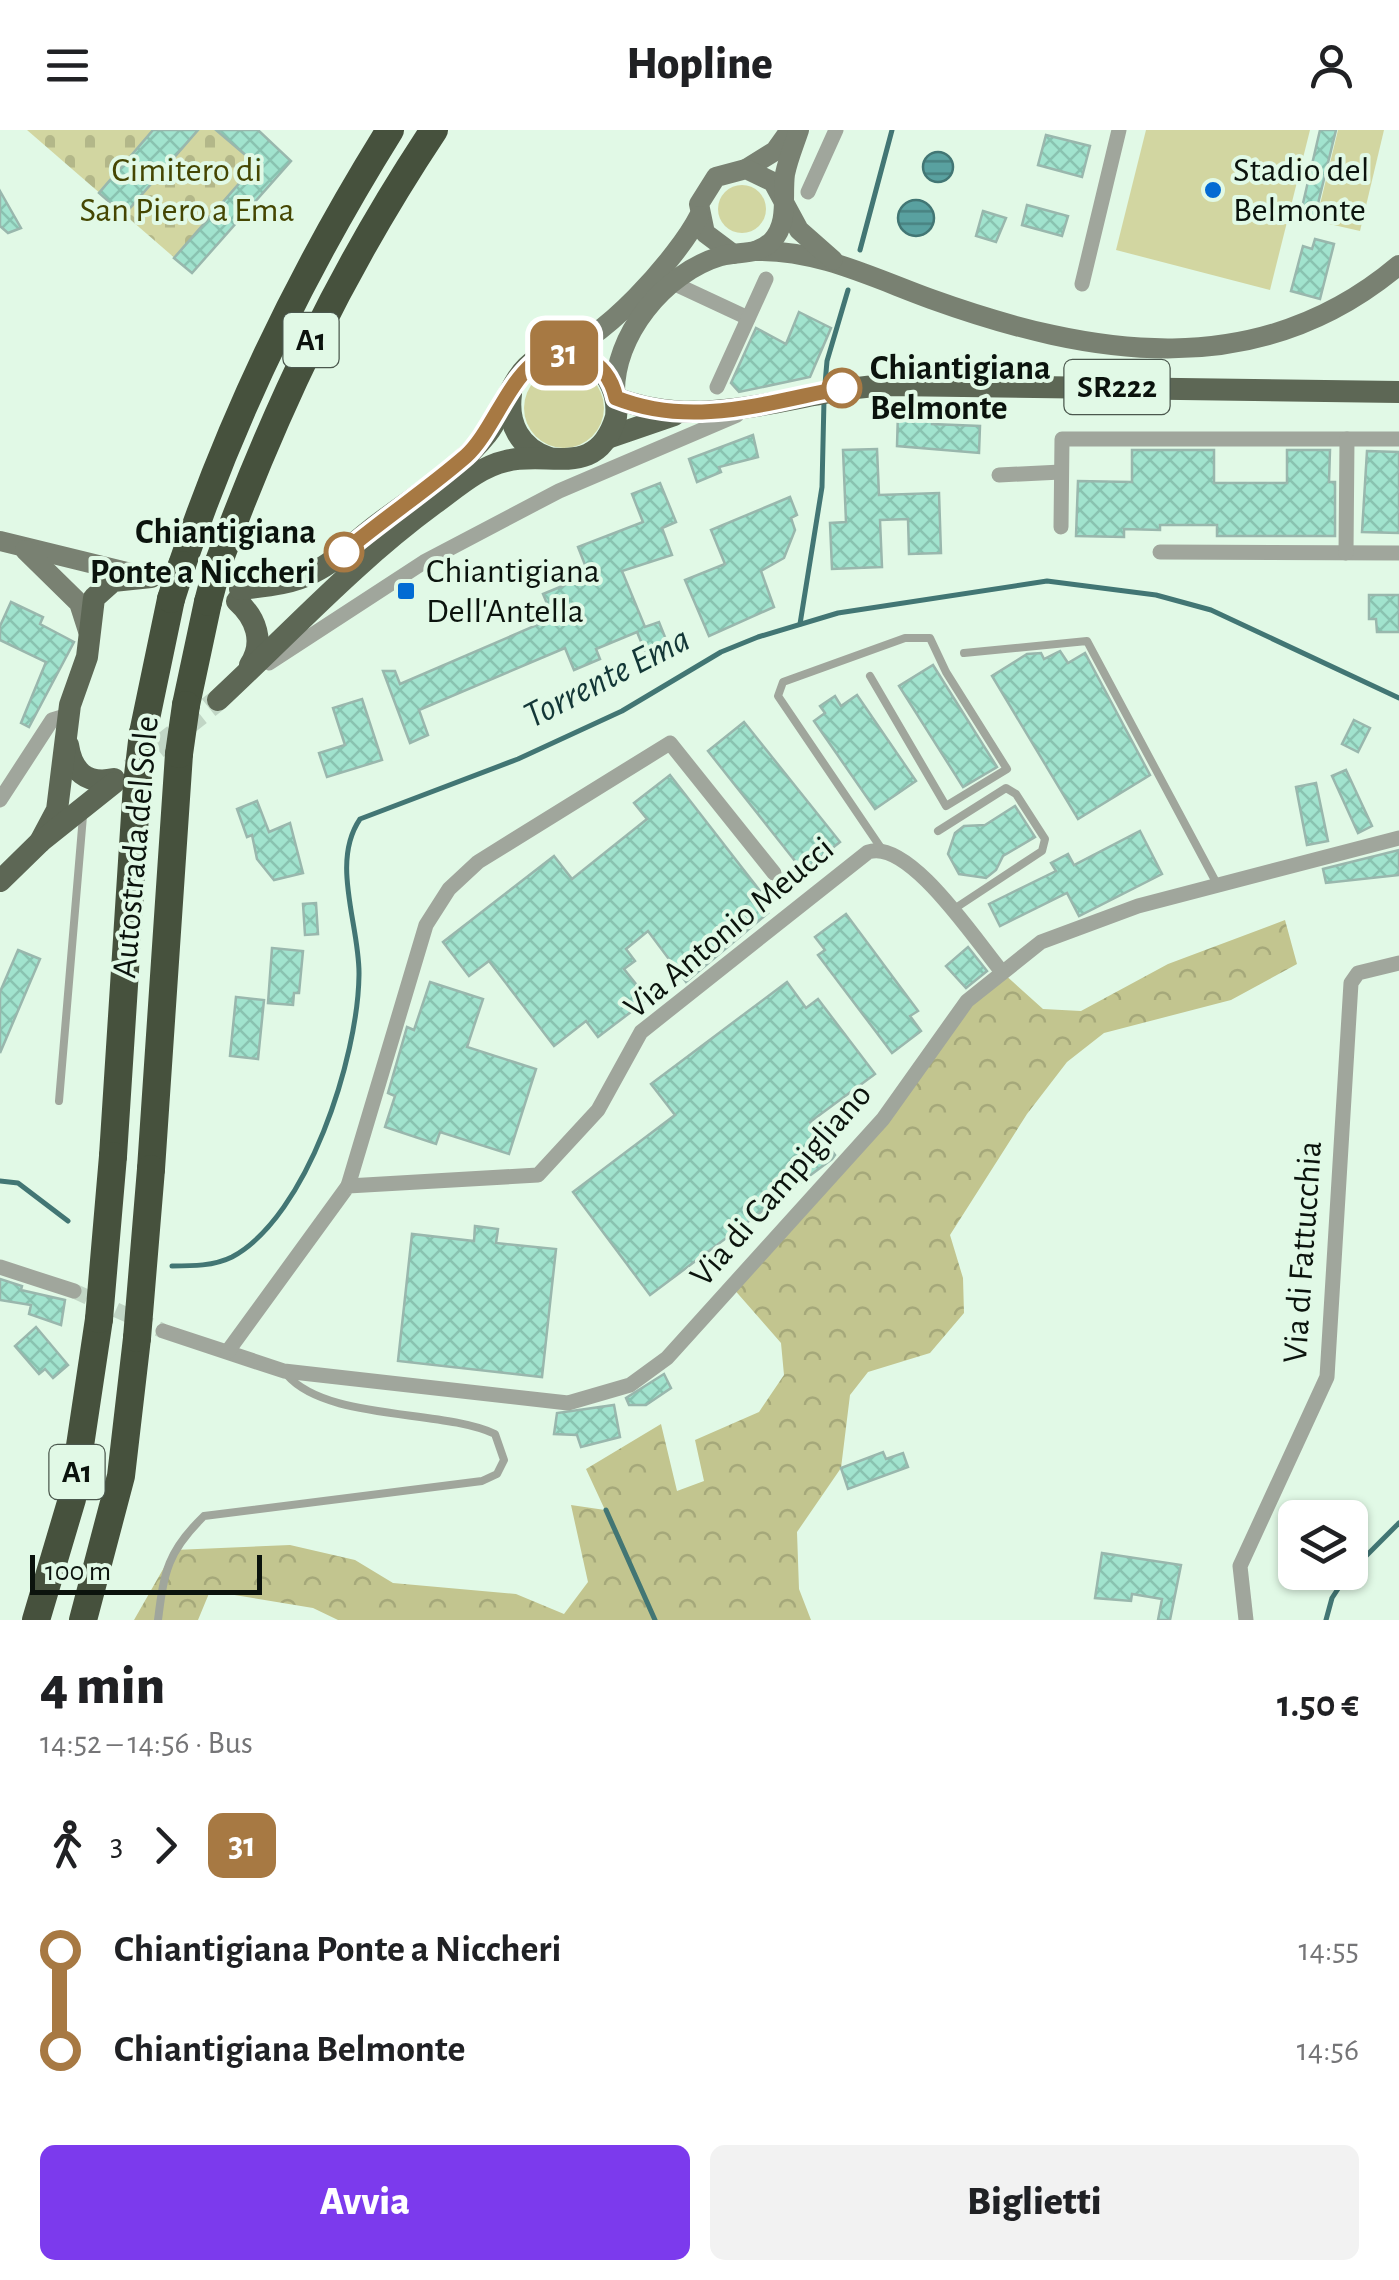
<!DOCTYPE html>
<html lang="it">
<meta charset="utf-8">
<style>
:root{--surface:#fff;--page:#f2f2f2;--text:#202124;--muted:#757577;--accent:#7c3aed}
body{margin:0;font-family:"Alegreya Sans",sans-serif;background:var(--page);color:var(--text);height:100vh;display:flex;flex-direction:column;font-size:38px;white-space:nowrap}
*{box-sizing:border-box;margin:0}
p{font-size:32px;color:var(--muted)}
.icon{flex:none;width:55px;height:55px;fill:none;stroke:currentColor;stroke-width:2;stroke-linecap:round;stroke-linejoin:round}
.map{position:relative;height:1490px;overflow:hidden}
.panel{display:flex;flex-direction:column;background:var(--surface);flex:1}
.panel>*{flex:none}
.badge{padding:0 20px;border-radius:15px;font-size:35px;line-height:65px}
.controls{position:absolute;left:1278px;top:1370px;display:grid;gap:20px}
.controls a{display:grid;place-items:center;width:90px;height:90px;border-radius:15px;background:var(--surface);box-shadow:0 2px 8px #0004;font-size:50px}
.scale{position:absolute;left:30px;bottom:25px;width:232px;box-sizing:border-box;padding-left:10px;border:5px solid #0b130d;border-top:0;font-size:28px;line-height:35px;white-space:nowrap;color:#0b130d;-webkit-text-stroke:8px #e1f9e6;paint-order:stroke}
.map>.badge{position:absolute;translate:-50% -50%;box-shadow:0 0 0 5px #fff}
.legs{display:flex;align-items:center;gap:15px;height:110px;padding:0 40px;font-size:32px}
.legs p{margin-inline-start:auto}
.summary{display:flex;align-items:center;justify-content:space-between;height:170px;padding:0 40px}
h1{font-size:55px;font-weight:800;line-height:75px}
.primary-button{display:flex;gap:20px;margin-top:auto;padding:20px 40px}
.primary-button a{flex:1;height:115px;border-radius:15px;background:var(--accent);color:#fff;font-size:40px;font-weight:800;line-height:115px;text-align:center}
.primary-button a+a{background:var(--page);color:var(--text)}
ul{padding:0 40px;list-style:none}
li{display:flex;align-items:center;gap:35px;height:100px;font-size:38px}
li i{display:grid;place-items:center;width:15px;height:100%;margin:0 12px;background:currentColor}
li i::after{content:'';width:25px;height:25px;margin:-12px;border:8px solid;border-radius:50%;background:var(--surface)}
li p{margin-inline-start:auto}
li:first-child i{background:linear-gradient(#0000 50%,currentColor 0)}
li:last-child i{background:linear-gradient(currentColor 50%,#0000 0)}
header{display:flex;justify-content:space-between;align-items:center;height:130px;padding:0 40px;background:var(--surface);font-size:45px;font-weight:800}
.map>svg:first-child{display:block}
.grass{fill:#d2d6a1}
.forest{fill:url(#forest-crowns)}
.cemetery{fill:url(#cemetery-stones)}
.water{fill:url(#water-rules);stroke:#427674;stroke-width:2.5}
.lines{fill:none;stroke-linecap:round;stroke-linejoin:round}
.stream{stroke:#427674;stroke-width:5}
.building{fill:url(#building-cross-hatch);stroke:#99b7ad;stroke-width:2.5}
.street-tunnel{stroke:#c1d6c5;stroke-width:15;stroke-dasharray:15 8;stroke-linecap:butt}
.primary-tunnel{stroke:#c1d6c5;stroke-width:22;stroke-dasharray:22 11;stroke-linecap:butt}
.lane{stroke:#a0a69c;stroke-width:8}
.street{stroke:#a0a69c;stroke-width:15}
.secondary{stroke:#798172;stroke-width:20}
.primary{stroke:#5d6755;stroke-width:22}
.highway{stroke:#46513d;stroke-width:28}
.highway-bridge{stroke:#46513d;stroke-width:28}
.line-1-casing{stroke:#fff;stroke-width:22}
.line-1{stroke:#a77943;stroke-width:15}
.poi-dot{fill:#026bd3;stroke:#e1f9e6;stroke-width:4}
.stop-1-dot{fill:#fff;stroke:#a77943;stroke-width:5}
.labels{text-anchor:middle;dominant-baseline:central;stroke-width:8;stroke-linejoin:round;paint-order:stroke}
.shield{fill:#e1f9e6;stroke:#4b584e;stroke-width:2.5}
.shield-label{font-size:32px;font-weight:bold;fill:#0b130d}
.park-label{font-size:35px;fill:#454602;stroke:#e1f9e6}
.poi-label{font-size:35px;fill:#0b130d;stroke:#e1f9e6;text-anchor:start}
.stop-label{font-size:35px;font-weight:bold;fill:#0b130d;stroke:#e1f9e6;text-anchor:start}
.street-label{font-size:35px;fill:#0b130d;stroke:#e1f9e6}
.water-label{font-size:38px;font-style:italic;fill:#133737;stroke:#e1f9e6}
</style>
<header><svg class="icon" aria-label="menu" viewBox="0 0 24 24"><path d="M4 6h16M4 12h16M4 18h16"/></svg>Hopline<svg class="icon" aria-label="person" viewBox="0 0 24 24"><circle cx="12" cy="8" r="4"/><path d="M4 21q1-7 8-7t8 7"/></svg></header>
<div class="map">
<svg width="1399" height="1490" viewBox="0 0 1399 1490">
<defs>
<pattern id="forest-crowns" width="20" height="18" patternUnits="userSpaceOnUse" patternTransform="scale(2.5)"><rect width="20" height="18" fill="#c2c58f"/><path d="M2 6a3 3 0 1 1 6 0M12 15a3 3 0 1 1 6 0" fill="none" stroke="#a5a87a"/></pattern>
<pattern id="cemetery-stones" width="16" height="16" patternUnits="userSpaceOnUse" patternTransform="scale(2.5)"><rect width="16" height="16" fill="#d2d6a1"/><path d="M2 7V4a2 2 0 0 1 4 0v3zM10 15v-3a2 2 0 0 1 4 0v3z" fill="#b3b789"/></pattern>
<pattern id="water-rules" width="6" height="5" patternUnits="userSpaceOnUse" patternTransform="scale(2.5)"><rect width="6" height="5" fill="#59a1a0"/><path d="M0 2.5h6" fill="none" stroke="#488281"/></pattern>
<pattern id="building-cross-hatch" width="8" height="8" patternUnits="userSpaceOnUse" patternTransform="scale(2.5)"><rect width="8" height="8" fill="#a1e3ce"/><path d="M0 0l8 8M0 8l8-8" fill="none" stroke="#89c2b0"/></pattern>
</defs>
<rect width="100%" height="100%" fill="#e1f9e6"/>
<g class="grass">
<polygon points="1146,0 1310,0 1270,160 1116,120"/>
<polygon points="1338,0 1384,0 1360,101 1316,91"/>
<circle cx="742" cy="79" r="24"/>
<circle cx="564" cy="278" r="40"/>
</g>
<polygon class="forest" points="1285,790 1297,834 1231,870 1104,903 1067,932 1027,984 950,1105 963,1148 964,1183 930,1223 868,1242 850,1265 841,1338 797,1402 799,1459 811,1490 338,1490 313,1478 210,1461 198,1490 134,1490 174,1420 290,1415 355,1430 393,1453 516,1464 564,1484 588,1452 571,1375 605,1380 586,1339 661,1294 677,1361 704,1351 695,1310 759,1282 784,1245 781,1213 732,1157 883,989 967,871 1002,842 1043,879 1081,881 1168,834"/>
<polygon class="cemetery" points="27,0 258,0 291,31 192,143"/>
<g class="water">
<circle cx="938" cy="37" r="15"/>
<circle cx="916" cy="88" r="18"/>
</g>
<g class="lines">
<g class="stream">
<polyline points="860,120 892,0"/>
<polyline points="825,254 827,231 848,160"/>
<polyline points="800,494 822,357 824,270"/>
<polyline points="0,1051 18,1053 68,1091"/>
<path d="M172 1136C192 1136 214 1136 232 1127 308 1086 358 927 359 845 360 796 330 733 360 689L518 629 622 581 721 522 758 507 838 483 1047 451 1156 465 1211 480 1399 568"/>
<polyline points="606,1380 655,1490"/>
<polyline points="1350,1442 1399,1393"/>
<polyline points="1326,1490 1332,1468 1349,1442"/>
</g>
</g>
<g class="building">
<polygon points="153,0 198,0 124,85 99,63"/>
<polygon points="216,0 258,0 291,31 192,143 174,128 256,34"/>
<polygon points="1320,0 1336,0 1314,90 1300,86"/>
<polygon points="1046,5 1090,16 1082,47 1038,35"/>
<polygon points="0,61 21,98 8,103 0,96"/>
<polygon points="1027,75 1068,86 1062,106 1022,95"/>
<polygon points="983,81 1006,88 996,112 976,106"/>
<polygon points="1315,109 1334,114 1320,169 1291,161 1303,116 1312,119"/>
<polygon points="799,182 831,198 810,247 739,262 731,253 756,198 786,214"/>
<polygon points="898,282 932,283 932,294 980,296 979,323 897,316"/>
<polygon points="753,305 758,327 719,337 721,342 697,352 689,329"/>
<polygon points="877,319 879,365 939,363 941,423 909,424 908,389 880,390 882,437 832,439 830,393 846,392 843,320"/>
<polygon points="1132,320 1214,320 1214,353 1287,353 1287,320 1330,320 1329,352 1335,352 1335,406 1217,406 1217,395 1160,395 1160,400 1124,399 1124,407 1076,406 1078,351 1132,352"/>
<polygon points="1367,321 1399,322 1399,403 1362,402"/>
<polygon points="660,353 676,392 662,398 672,425 622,441 645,497 659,492 667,512 645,521 637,502 596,519 600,529 574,540 565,518 419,580 428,605 410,613 383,541 395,541 400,554 553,488 543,464 589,445 578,417 643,392 632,364"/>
<polygon points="790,367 797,385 791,388 795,400 784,428 761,441 774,477 709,506 685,450 725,434 711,400"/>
<polygon points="1369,465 1399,465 1399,502 1377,502 1376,489 1369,489"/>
<polygon points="11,472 43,487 40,494 74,512 29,597 21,593 46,532 0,510 0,496"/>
<polygon points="1060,521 1068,533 1085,523 1150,645 1078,689 992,546 1027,524 1041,523 1044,529"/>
<polygon points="933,535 997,637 963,657 899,556"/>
<polygon points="857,565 916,651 875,679 814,591 825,583 820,576 835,566 841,576"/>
<polygon points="362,569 382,630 327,647 319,623 345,615 333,578"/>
<polygon points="1354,590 1370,598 1358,622 1342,614"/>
<polygon points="744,592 840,712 803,741 708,621"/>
<polygon points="1346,640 1372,696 1358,703 1332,646"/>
<polygon points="670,645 760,761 755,766 768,783 686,852 648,801 626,819 635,831 624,839 648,869 598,907 586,891 554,916 489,831 469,846 443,812 554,726 572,749 647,689 634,673"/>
<polygon points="1316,653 1328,711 1307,715 1296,657"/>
<polygon points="257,671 269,702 290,693 303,743 274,750 257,729 252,705 247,707 237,679"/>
<polygon points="1015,676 1035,707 1003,726 996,740 986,748 959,744 948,724 955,703 964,696 985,695"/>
<polygon points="1140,701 1162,744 1079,786 1067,763 1000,796 989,774 1056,741 1051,733 1068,724 1074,735"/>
<polygon points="1399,720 1399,745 1326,753 1323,739"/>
<polygon points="316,773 318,804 305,805 303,774"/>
<polygon points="846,784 918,881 910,886 921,901 892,923 818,825 825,820 815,807"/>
<polygon points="968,817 987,841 966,858 946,836"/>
<polygon points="272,818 303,821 299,863 294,863 293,875 268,873"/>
<polygon points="18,820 40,829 0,923 0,862"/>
<polygon points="430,852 483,869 467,917 536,939 509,1024 440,1002 436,1014 385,997 395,966 388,963 407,897 414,900"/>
<polygon points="787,852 806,878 818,869 875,944 810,992 835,1025 832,1029 650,1165 573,1062 675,985 651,954"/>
<polygon points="236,867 264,870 258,929 230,926"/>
<polygon points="475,1096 498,1099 496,1113 556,1119 542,1247 398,1231 412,1104 474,1111"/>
<polygon points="0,1149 22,1156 21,1160 65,1170 61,1195 29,1184 31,1175 0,1170"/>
<polygon points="36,1197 68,1235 53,1248 45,1239 39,1244 15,1216"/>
<polygon points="664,1244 671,1258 646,1275 629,1275 626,1268"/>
<polygon points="614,1275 620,1307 581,1317 577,1305 554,1304 557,1283"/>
<polygon points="883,1322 886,1329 903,1323 908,1337 848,1359 841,1338"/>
<polygon points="1102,1423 1181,1435 1170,1490 1158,1490 1162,1469 1132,1464 1131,1471 1095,1468"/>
</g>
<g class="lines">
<polyline class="street-tunnel" points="74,1161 163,1201"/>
<polyline class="primary-tunnel" points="131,639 218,570"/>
<g class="lane">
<polyline points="964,523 1087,511 1217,754"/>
<polyline points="870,546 946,676 1007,639 946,542 930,508 905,508 783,552 778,566 881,718"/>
<polyline points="938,701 1006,658 1016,664 1045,709 1042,721 951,781"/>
<polyline points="59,971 83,686"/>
<path d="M158 1490C164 1441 168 1421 204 1386L482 1351 497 1344 504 1330 495 1304C442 1279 327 1291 287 1245"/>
</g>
<g class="street">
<polyline points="808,62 836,0"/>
<polyline points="675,154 748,188"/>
<polyline points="1082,154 1119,0"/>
<polyline points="717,257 766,149"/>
<polyline points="999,345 1061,342"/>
<polyline points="1061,397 1062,309 1347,309"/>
<polyline points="1160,422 1399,423"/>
<polyline points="1346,423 1347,309 1399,309"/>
<polyline points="269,533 424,432 559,361 737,285"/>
<polyline points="0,670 52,590 62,587 67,592"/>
<polyline points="348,1056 426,795 449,759 478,732 670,613 774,743"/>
<polyline points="0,1137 74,1161"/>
<polyline points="163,1201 284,1241 568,1273 630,1255 667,1228 883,989 967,871 1041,812 1138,776 1399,708"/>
<path d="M228 1221 348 1056 538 1045 598 980 641 902 868 722C909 708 976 811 1002 842"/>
<polyline points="1246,1490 1240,1436 1327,1247 1351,853 1358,843 1399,833"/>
</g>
<g class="secondary">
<polyline points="746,39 775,21 790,0"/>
<path d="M756 121C816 119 876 149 931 169 1092 227 1258 254 1399 135"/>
<polyline points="733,124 705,103 699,74 716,47 746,39 773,52 799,100 833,130"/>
<path d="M555 223C599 217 679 126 699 86"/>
<path d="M615 265C613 206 664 143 721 126 740 121 757 126 772 111 789 93 782 67 785 44 788 29 794 15 799 0"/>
<polyline points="0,411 139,445"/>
<polyline points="25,420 79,473 88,501"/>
</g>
<g class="primary">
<path d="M511 264C507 294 520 318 549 328"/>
<path d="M616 268C708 304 797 259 890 255L1399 262"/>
<polyline points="607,308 674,285"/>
<path d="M237 471C256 488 265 512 250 535"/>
<path d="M218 570C290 503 355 432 434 374 456 358 479 337 506 331 550 320 597 350 616 287 621 244 579 207 537 229 511 244 505 281 487 304 456 343 408 370 369 401 351 415 335 432 314 442 292 454 266 456 240 459"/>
<path d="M68 615C72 641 86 655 114 649"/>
<polyline points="40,712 57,680 70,575 87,527 94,468 113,451 151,447"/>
<polyline points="0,751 40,712 114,653"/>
</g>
<g class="highway">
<path d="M218 434C276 277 341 140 434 0"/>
<path d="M182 435C234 281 304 138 390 0"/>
<polyline points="186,575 208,472"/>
<polyline points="143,603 171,469"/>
<polyline points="113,1026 137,654"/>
<polyline points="151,1039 179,624"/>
<polyline points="36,1490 72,1369 99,1189"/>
<polyline points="83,1490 121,1346 137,1208"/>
</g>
<g class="highway-bridge">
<polyline points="171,469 182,435"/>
<polyline points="208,472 218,434"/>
<polyline points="179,624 186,575"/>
<polyline points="137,654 143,603"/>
<polyline points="99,1189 113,1026"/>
<polyline points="137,1208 151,1039"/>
</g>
</g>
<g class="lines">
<g class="line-1-casing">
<path id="line-1" d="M344 422C383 389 427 360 466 326 502 294 520 200 584 227 602 235 612 250 616 268 692 298 765 273 842 258"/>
</g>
<use href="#line-1" class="line-1"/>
</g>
<g class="poi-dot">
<circle cx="1213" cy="60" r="10"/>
<rect x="396" y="451" width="20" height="20" rx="5"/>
</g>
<g class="stop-1-dot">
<circle cx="842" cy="258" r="18"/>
<circle cx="344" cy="422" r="18"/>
</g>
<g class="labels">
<g class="shield">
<rect x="283.5" y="183" width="55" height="54" rx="8"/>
<rect x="1064.5" y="230" width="105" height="54" rx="8"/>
<rect x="49.5" y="1315" width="55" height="54" rx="8"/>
</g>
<g class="shield-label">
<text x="311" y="210">A1</text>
<text x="1117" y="257">SR222</text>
<text x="77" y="1342">A1</text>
</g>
<g class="park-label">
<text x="187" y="40">Cimitero di<tspan x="187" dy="40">San Piero a Ema</tspan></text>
</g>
<g class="poi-label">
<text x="1233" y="40">Stadio del<tspan x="1233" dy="40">Belmonte</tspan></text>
<text x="426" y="441">Chiantigiana<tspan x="426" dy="40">Dell'Antella</tspan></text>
</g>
<g class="stop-label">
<text x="870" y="238">Chiantigiana<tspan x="870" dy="40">Belmonte</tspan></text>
<text x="316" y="402" text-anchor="end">Chiantigiana<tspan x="316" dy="40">Ponte a Niccheri</tspan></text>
</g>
<g class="street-label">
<text transform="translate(136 717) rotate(-85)">Autostrada del Sole</text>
<text transform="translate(729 798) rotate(-40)">Via Antonio Meucci</text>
<text transform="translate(781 1055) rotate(-49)">Via di Campigliano</text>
<text transform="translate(1303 1122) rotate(-86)">Via di Fattucchia</text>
</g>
<g class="water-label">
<text transform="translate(607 548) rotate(-27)">Torrente Ema</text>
</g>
</g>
</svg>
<div class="controls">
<a><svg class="icon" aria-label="layers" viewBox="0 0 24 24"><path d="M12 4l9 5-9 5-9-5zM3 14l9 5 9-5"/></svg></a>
</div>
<div class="scale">100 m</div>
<b class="badge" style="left:564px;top:223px;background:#a77943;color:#fff">31</b>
</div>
<section class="panel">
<div class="summary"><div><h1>4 min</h1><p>14:52 – 14:56 · Bus</p></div><b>1.50 €</b></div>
<div class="legs"><svg class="icon" aria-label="walk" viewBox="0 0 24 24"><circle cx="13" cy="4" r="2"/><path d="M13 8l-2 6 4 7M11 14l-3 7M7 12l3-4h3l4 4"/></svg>3<svg class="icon" aria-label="forward" viewBox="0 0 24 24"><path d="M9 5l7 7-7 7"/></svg><b class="badge" style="background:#a77943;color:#fff">31</b></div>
<ul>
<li><i style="color:#a77943"></i><b>Chiantigiana Ponte a Niccheri</b><p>14:55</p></li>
<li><i style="color:#a77943"></i><b>Chiantigiana Belmonte</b><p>14:56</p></li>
</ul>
<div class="primary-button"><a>Avvia</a><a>Biglietti</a></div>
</section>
